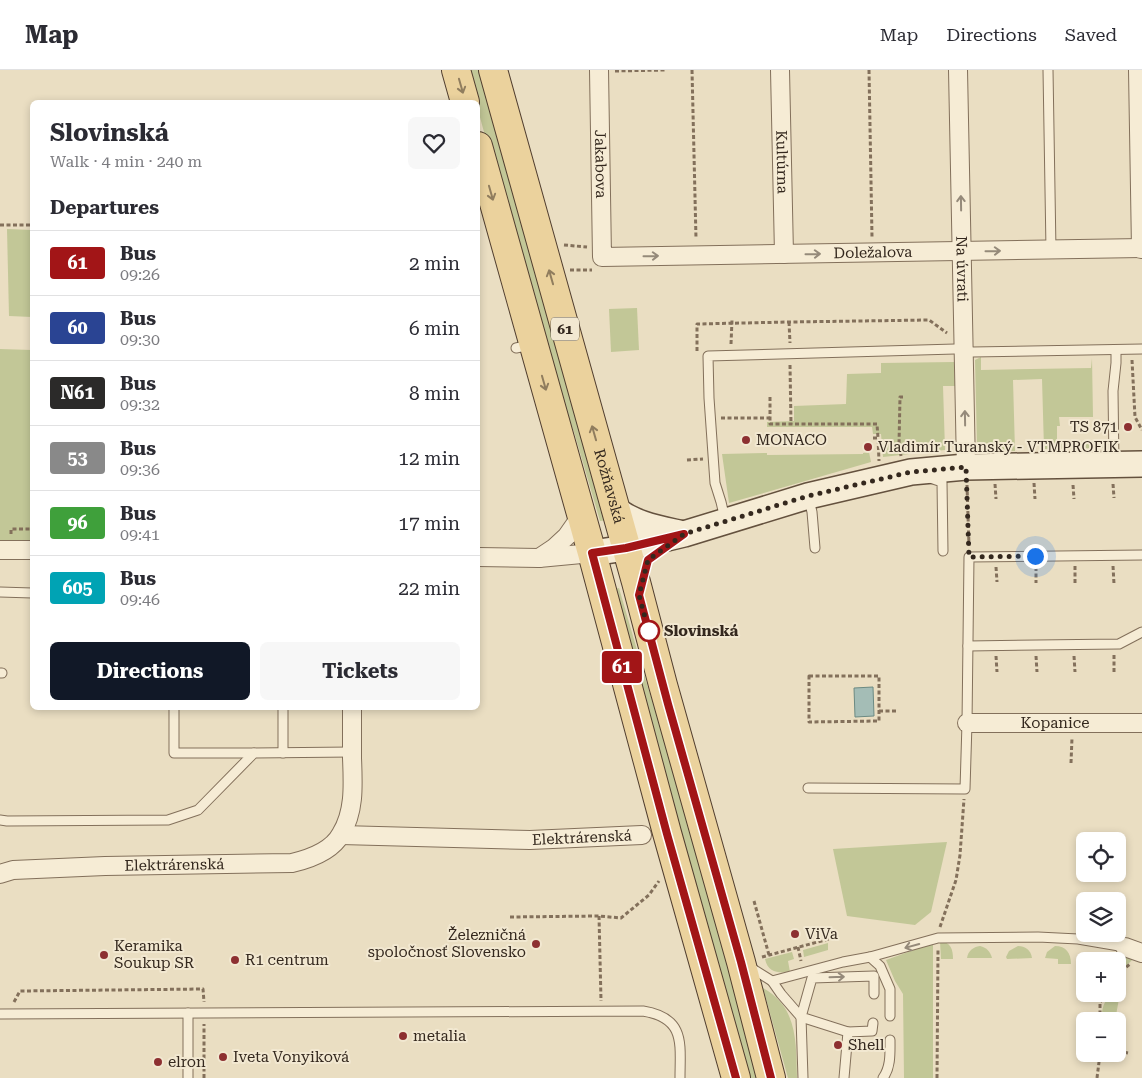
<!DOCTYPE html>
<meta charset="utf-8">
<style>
:root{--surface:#fff;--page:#f7f7f7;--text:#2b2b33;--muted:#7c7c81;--line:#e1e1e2;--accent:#111827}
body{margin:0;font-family:"Roboto Serif",serif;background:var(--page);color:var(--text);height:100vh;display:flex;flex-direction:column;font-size:19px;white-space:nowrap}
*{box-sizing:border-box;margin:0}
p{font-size:16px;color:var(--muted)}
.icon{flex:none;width:28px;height:28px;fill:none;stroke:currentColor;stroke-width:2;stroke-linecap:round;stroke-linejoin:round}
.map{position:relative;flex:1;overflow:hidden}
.side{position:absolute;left:30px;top:30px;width:450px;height:610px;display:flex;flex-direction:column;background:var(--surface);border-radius:8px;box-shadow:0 2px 8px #0003}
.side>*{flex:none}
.badge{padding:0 10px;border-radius:4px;font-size:18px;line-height:32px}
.tools{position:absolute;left:1076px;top:762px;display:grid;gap:10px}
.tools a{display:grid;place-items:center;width:50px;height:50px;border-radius:8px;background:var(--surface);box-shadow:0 2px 8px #0003;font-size:25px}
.you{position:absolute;width:25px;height:25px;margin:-12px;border:4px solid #fff;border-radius:50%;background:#1a73e8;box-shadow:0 0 0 8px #1a73e833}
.map>.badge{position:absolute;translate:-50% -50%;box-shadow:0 0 0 2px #fff}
h2{padding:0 20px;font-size:19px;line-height:45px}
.round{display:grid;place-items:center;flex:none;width:52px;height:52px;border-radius:8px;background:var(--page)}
.summary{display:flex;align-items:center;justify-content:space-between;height:85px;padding:0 20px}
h1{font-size:24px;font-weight:700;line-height:38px}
.primary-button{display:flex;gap:10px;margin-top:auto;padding:10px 20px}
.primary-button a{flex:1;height:58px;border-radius:8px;background:var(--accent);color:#fff;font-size:20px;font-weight:700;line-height:58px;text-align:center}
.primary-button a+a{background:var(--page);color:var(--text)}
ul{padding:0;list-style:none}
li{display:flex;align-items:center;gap:15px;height:65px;padding:0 20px;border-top:1px solid var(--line)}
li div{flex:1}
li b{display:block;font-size:19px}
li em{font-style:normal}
li .badge{min-width:55px;font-weight:700;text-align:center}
header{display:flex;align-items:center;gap:30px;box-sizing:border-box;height:70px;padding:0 25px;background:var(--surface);border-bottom:1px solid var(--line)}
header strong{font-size:24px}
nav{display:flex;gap:28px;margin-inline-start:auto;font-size:18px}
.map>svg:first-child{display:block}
.green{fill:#c2c797}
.water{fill:#a4bdb6;stroke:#6c8a83}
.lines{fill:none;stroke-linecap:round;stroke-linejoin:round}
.lane-casing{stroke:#83705b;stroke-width:11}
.street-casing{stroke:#83705b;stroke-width:20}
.secondary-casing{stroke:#64513e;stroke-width:28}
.primary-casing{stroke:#513e2f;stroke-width:30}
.path{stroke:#83705b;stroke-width:3;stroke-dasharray:4 2.5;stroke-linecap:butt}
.lane{stroke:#f6ecd5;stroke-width:9}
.street{stroke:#f6ecd5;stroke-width:18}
.secondary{stroke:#f6ecd5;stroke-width:25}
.primary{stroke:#ebd29d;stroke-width:28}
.oneway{stroke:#907d5e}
.oneway2{stroke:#958a7a}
.line-casing{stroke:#fff;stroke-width:11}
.line{stroke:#a21517;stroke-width:8}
.walk{stroke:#34281e;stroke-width:5;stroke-dasharray:0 9}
.poi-dot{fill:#8d3031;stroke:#f2e8d1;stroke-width:2}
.stop-dot{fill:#fff;stroke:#a21517;stroke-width:2.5}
.labels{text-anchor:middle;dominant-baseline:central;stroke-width:4;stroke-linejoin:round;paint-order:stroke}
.shield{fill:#f2e8d1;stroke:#6d6254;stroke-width:1}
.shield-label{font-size:14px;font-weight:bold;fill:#34281e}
.street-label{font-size:15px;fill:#34281e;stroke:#f2e8d1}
.poi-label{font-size:15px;fill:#34281e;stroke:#f2e8d1;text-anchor:start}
.stop-label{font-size:15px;font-weight:bold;fill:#34281e;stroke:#f2e8d1;text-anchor:start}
</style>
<header>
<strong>Map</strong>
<nav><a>Map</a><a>Directions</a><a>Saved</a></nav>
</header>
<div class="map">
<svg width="1142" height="1008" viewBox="0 0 1142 1008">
<rect width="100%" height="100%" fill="#eadec2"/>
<g class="green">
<polygon points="466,0 484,0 609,450 600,451 574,362 547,293 478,40 478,32"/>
<polygon points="7,159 32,160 32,247 9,246"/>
<polygon points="637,238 639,280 611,282 609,239"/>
<polygon points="0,279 32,280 32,471 0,470"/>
<polygon points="981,287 981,300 1091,298 1092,288 1093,347 1059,347 1060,356 1057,356 1057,371 1108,372 1107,378 1044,379 1042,309 1013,310 1015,381 981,380 977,375 975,290"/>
<polygon points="954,292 955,316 943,316 945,380 883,387 881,364 873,364 872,357 767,357 767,352 794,351 794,336 846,334 847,304 881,303 881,293"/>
<polygon points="869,382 871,392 729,433 722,384 767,383 767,385 863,384 863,383"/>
<polygon points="619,518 649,621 675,692 763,1008 746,1008 610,520"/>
<polygon points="947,772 931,842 915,855 847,846 833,779"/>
<path d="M940 871C951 872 953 880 953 889H941Z"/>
<polygon points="828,873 828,880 804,887 803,880"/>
<polygon points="933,873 933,1008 904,1008 903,924 895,911 886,890"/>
<path d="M980 876C987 878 990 881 992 888H967C968 881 973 877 980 876Z"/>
<path d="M1018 876C1025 876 1031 880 1032 888L1007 889 1006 887 1009 881Z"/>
<path d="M1055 876C1066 876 1071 883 1071 894H1058V889L1045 888 1047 882Z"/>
<path d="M792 882 794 889 788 891 790 902C778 903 768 903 765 889Z"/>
<polygon points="1127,886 1135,887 1121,901 1120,907 1118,911 1118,891 1109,891 1119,887"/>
<path d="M1123 911 1120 923 1115 951H1102C1102 938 1102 934 1112 924H1118V917Z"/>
<path d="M763 918C798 937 796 973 797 1008H788Z"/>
</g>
<polygon class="water" points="873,617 874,646 855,647 854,618"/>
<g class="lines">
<g class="lane-casing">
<g id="lane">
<polyline points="1048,0 1051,180"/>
<polyline points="516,278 530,275"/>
<polyline points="1114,394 1113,321 1116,293 1116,280"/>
<polyline points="930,408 942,412 943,481"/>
<polyline points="808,426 812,442 815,478"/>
<polyline points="725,449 721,432 715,413 709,328 708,286 955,279 964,279 972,282 1142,279"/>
<polyline points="0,522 32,523"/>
<polyline points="968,576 1119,574 1142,562"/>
<polyline points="0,603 2,603"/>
<polyline points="174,638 174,683 254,683"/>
<polyline points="283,638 283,683"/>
<polyline points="808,718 965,719 967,653 969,487 1142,485"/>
<polyline points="0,750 7,751 168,750 198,740 254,683 352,682"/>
<polyline points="870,887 880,896 890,919 890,946"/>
<polyline points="748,896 772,911 843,892 870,887 938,868 1038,867 1078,869 1125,877"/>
<polyline points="772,911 781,924 801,947 803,1008"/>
<path d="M0 944 643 941C686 948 680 974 680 1008"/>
<polyline points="848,962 872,961 873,953"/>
<polyline points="188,1008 188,943"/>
<polyline points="844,1008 848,962 801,947 812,908 874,906 874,924"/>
<path d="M883 1008C891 997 890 983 890 970"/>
</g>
</g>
<g class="street-casing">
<g id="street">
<path id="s1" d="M599 0 602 187 1142 178"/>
<path id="s2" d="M780 0 784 184"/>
<path id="s3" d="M958 0 966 397"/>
<polyline points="1138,0 1141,179"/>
<polyline points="0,480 32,480"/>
<polyline points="478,487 539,488 592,483"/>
<polyline points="539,488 554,478 567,466 581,446"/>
<path id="s4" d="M967 653H1142"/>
<path id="s5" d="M341 765 530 770 642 765"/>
<path id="s6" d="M0 804 13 800 105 796 292 793C309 789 332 781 341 764 355 741 353 714 352 688 352 671 352 654 352 638"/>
<polyline points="1125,877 1142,883"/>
</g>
</g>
<g class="secondary-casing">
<g id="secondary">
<path d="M615 439C634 454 656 458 679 463"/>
<polyline points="592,483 626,478 684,464 808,426 911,402 966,397 1142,394"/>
</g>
</g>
<g class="primary-casing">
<g id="primary">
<polyline points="456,0 465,32"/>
<path id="s7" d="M493 0 636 512 663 615 741 892 771 1008"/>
<polyline points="478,76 592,483 667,763 736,1008"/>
</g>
</g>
<g class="path">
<polyline points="692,0 696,169"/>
<polyline points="869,0 872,167"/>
<polyline points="615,1 667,0"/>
<polyline points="0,155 32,155"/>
<polyline points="564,175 587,177"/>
<polyline points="570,200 592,200"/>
<polyline points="789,252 790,273"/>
<polyline points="731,274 732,250"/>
<polyline points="697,281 697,254 789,252 929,250 947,263"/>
<polyline points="1132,290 1135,347 1142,360"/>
<polyline points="790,295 791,354"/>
<polyline points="770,327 770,354 877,354 878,368"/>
<polyline points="721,348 770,348"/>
<polyline points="873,368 878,368 879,391"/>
<polyline points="901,386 899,374 900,327 903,327"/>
<polyline points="687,390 703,389"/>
<polyline points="1034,413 1035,429"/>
<polyline points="995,414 996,429"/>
<polyline points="1113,414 1114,428"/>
<polyline points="967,415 969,476"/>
<polyline points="1073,415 1074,429"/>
<polyline points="11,464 11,459 32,459"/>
<polyline points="1075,496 1075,514"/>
<polyline points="1113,496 1114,514"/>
<polyline points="996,497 997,512"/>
<polyline points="1036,497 1036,513"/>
<polyline points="1114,585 1114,602"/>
<polyline points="996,586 997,602"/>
<polyline points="1036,586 1037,602"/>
<polyline points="1074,586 1075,602"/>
<polygon points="809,606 879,606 879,651 809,652"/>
<polyline points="879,641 898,641"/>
<polyline points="1071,693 1072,668"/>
<polyline points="754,831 769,885"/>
<polyline points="599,846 601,931"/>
<polyline points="510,847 599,846 621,848 649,825 659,811"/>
<polyline points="940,857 956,810 960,785 964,729"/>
<polyline points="798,877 801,891"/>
<polyline points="762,887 836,867"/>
<polyline points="1118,914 1121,910 1123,900 1130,894"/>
<polyline points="14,932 20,921 203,919 204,932"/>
<polyline points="1100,951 1100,932 1108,924"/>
<polyline points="1118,981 1128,983"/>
<polyline points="204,1008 204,954"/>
<polyline points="937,1008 938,880"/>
<polyline points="1097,1008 1100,984"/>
</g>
<use href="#lane" class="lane"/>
<use href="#street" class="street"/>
<use href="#secondary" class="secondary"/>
<use href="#primary" class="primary"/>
</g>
<defs><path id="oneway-shaft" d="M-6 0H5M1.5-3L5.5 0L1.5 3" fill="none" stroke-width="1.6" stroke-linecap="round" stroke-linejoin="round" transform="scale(1.25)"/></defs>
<g class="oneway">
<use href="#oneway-shaft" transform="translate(461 16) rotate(74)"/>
<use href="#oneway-shaft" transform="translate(491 123) rotate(74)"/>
<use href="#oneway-shaft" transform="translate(551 207) rotate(-106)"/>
<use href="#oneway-shaft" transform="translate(544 313) rotate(74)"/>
<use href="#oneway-shaft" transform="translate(594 363) rotate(-106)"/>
</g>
<g class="oneway2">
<use href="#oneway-shaft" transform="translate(961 133) rotate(-91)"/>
<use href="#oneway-shaft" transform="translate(993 181) rotate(-1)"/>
<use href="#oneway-shaft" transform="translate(813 184) rotate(-1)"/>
<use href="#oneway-shaft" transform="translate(651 186) rotate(-1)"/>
<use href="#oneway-shaft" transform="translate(965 348) rotate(-91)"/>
<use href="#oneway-shaft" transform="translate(912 876) rotate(165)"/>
<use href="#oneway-shaft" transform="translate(837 907) rotate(-2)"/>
</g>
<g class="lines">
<g class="line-casing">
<polyline id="line" points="736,1008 667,764 592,483 626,478 684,464 648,490 639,525 668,634 741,892 771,1008"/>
</g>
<use href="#line" class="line"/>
<polyline class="walk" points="649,561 650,566 639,525 648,490 684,464 808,426 911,402 966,397 969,487 1035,486"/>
</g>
<g class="poi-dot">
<circle cx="1128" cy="357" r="5"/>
<circle cx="746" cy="370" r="5"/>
<circle cx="868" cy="377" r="5"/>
<circle cx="795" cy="864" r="5"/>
<circle cx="536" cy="874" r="5"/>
<circle cx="104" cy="885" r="5"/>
<circle cx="235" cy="890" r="5"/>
<circle cx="403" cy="966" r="5"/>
<circle cx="838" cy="975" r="5"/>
<circle cx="223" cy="987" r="5"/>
<circle cx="158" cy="992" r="5"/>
</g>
<circle class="stop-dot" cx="649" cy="561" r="10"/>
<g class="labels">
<rect class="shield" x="551" y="247.5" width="28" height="23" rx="4"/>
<g class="shield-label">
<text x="565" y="259">61</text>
</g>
<g class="street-label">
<text stroke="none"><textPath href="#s2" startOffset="92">Kultúrna</textPath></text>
<text stroke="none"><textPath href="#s1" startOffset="94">Jakabova</textPath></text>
<text stroke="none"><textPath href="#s1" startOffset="458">Doležalova</textPath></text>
<text stroke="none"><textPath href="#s3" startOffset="199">Na úvrati</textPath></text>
<text stroke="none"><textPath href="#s7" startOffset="432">Rožňavská</textPath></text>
<text stroke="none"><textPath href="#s4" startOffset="88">Kopanice</textPath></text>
<text stroke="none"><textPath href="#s5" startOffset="241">Elektrárenská</textPath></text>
<text stroke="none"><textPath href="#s6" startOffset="175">Elektrárenská</textPath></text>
</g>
<g class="poi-label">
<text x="1118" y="357" text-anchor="end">TS 871</text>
<text x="756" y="370">MONACO</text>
<text x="878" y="377">Vladimír Turanský - VTMPROFIK</text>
<text x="805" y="864">ViVa</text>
<text x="526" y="865" text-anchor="end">Železničná<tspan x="526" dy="17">spoločnosť Slovensko</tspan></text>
<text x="114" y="876">Keramika<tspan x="114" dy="17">Soukup SR</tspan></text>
<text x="245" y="890">R1 centrum</text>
<text x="413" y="966">metalia</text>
<text x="848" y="975">Shell</text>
<text x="233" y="987">Iveta Vonyiková</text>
<text x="168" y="992">elron</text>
</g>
<g class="stop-label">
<text x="664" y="561">Slovinská</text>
</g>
</g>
</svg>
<div class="tools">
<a><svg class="icon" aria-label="locate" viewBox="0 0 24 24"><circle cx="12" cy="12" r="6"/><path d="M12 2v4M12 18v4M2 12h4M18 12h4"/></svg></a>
<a><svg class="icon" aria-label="layers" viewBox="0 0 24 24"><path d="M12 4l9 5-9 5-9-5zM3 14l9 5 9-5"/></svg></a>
<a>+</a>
<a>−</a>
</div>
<div class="you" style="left:1035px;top:486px"></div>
<b class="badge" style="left:622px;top:597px;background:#a21517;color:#fff">61</b>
<section class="side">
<div class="summary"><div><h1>Slovinská</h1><p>Walk · 4 min · 240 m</p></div><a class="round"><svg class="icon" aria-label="heart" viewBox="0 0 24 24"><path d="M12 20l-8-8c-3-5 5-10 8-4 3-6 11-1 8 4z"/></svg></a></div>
<h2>Departures</h2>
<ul>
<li><span class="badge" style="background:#a21517;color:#fff">61</span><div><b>Bus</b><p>09:26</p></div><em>2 min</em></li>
<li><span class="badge" style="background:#2a4493;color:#fff">60</span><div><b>Bus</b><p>09:30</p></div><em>6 min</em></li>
<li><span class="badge" style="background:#2b2a29;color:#fff">N61</span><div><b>Bus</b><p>09:32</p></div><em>8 min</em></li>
<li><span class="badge" style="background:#898989;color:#fff">53</span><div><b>Bus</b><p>09:36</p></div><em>12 min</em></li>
<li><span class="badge" style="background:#3fa03b;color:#fff">96</span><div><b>Bus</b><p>09:41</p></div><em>17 min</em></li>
<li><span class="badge" style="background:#00a3b4;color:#fff">605</span><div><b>Bus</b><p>09:46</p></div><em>22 min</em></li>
</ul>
<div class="primary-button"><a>Directions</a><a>Tickets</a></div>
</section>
</div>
